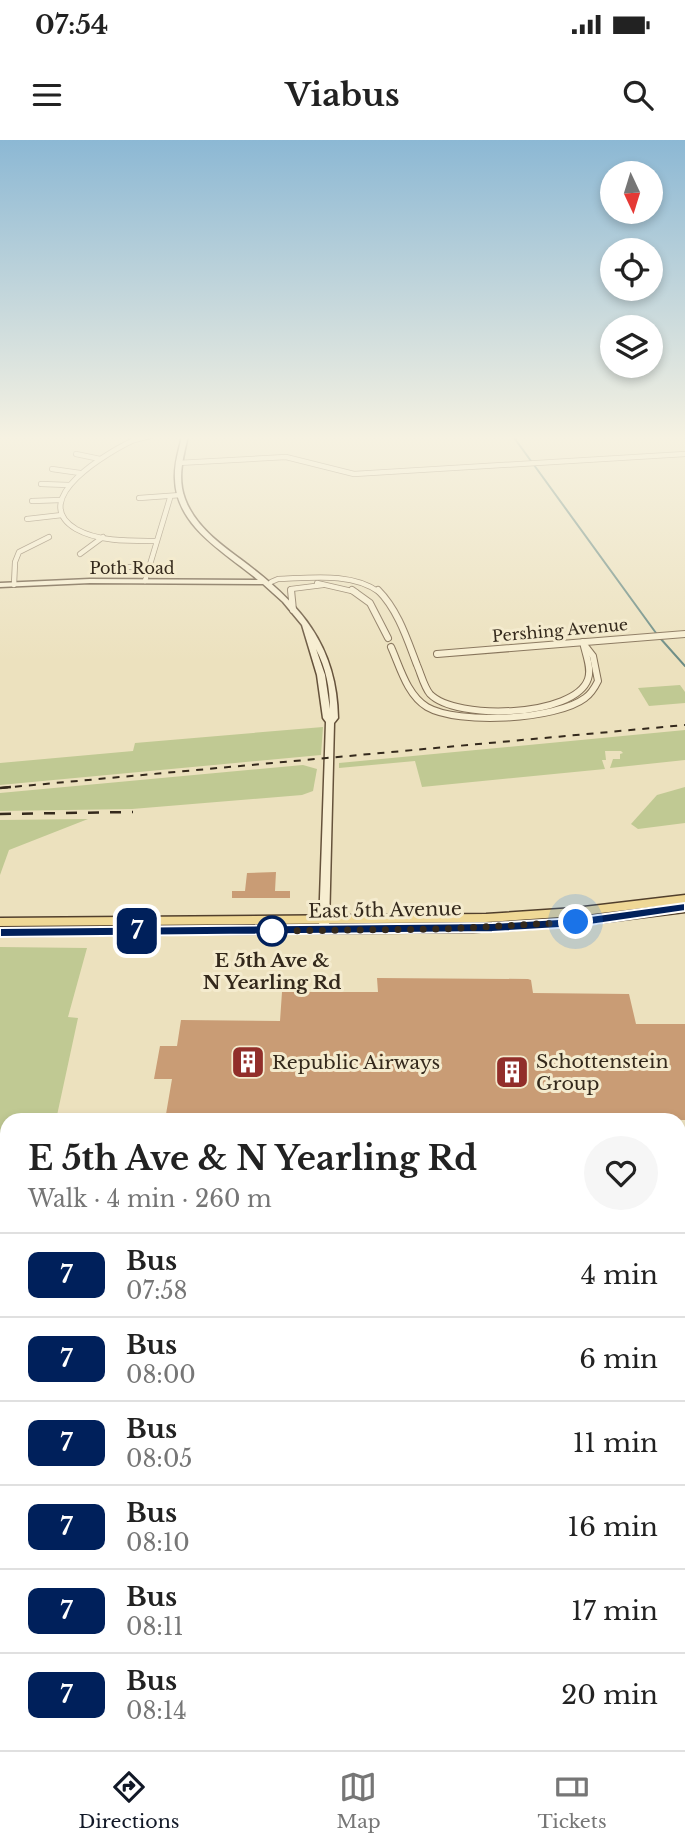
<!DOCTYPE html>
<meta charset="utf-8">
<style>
:root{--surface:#fff;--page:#f6f6f6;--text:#222;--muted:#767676;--line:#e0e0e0;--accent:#111827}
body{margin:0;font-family:"Libre Baskerville",serif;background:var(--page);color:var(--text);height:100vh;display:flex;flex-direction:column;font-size:26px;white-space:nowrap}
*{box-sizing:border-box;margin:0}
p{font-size:23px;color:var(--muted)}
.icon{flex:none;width:38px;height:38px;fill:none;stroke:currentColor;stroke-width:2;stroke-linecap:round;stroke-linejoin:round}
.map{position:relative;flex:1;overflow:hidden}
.side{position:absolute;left:0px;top:973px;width:686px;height:637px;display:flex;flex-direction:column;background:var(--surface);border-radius:21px 21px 0 0;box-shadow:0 4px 10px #0003}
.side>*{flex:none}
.badge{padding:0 14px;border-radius:10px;font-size:24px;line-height:46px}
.needle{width:46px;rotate:176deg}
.fabs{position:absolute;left:600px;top:21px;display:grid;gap:14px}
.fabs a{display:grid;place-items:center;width:63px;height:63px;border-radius:50%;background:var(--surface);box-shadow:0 4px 10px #0003;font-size:35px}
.you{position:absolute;width:35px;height:35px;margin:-18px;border:5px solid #fff;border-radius:50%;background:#1a73e8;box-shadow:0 0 0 10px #1a73e833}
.map>.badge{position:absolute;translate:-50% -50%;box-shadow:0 0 0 4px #fff}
.round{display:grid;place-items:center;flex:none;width:74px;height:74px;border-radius:37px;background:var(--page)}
.head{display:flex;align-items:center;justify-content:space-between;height:119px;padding:0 28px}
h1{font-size:33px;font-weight:800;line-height:52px}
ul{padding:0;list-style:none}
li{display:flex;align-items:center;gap:21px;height:84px;padding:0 28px;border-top:2px solid var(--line)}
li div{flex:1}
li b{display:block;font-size:26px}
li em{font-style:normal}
li .badge{min-width:77px;font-weight:700;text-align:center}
.status{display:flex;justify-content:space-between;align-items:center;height:49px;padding:0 35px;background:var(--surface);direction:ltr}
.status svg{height:19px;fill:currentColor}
header{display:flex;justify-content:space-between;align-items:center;height:91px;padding:0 28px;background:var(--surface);font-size:32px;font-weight:800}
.tabs{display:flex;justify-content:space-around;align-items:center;height:98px;border-top:2px solid var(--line);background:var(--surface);font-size:19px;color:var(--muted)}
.tabs a{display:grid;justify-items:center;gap:4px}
.tabs .active{color:var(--accent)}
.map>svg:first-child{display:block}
.green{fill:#c0c993}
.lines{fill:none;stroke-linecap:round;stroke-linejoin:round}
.stream{stroke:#6a8b84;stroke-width:2}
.taxiway{fill:#90856d;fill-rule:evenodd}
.runway{fill:#90856d;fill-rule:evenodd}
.building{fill:#c99c75}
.street-far1-casing{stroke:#847158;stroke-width:6}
.street-casing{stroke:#847158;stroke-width:8}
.secondary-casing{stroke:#65523b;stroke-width:3}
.primary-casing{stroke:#513f2c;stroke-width:3}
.street-far1{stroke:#f7eed1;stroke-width:4.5}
.street{stroke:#f7eed1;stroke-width:6}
.secondary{fill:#f7eed1;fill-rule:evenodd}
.primary{fill:#efd896;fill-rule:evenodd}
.rail-far1{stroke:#34291c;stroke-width:2;stroke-dasharray:7 7;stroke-linecap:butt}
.rail{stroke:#34291c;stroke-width:2.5;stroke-dasharray:11 11;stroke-linecap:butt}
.line{fill:#00205b;stroke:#fff;stroke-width:2}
.walk{stroke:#34291c;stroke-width:7;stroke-dasharray:0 12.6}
.stop-dot{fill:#fff;stroke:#00205b;stroke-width:3.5}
.labels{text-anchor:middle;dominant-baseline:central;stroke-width:6;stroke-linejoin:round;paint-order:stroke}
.far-street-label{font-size:16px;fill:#34291c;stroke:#f4ebce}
.street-label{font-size:19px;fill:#34291c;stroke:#f4ebce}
.stop-label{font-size:19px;font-weight:bold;fill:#34291c;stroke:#f4ebce}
.poi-label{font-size:19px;fill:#34291c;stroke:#f4ebce;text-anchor:start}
</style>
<div class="status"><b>07:54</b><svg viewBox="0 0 49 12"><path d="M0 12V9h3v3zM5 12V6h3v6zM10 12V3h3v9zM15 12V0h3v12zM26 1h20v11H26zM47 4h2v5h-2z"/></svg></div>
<header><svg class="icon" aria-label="menu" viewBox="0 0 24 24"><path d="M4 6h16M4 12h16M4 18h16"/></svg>Viabus<svg class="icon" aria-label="search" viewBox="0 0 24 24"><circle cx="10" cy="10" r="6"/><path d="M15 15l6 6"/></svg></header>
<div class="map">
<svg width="685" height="1610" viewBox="0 0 685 1610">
<rect width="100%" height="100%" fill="#ece1be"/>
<g class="green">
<polygon points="680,545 685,552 685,563 649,566 638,548"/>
<polygon points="323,587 321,615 0,645 0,623 133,611 135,603"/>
<polygon points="685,590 685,620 610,628 613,619 620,619 620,614 623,613 621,611 605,611 606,620 602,620 605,629 422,647 415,621 339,628 339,623"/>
<polygon points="303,625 317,629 313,651 302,655 132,669 0,671 0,653"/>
<polygon points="685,647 685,683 638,689 631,684 657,655"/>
<polygon points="88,679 9,710 0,735 0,680"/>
<polygon points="0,807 87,808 68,877 78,878 56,980 7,980 7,1273 0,1274"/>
<rect x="679" y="1165" width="6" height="114"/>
<polygon points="7,1348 7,1495 0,1495 0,1349"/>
<polygon points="679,1349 685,1349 685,1498 679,1497"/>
</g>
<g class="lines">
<g class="stream">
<polyline points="515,299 531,321"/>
<polyline points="534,325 656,493"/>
<polyline points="660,498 685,526"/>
</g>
<g class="taxiway">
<rect x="0" y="1295" width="7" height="30"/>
<rect x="679" y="1298" width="6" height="30"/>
<polygon points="7,1554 7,1590 0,1591 0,1555"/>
</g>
<g class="runway">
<polygon points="0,1521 7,1521 7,1603 31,1603 15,1610 0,1610"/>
<polygon points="679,1524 685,1524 685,1610 664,1610 647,1603 679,1603"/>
</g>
</g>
<g class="building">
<polygon points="276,732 275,751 290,751 290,758 232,758 232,751 245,751 247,733"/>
<polygon points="377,838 528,839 531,840 533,853 629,854 636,884 685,884 685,980 165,980 172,939 154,939 160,906 177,906 181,880 280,881 282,852 378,852"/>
</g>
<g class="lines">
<g class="street-far1-casing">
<g id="street-far1">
<path d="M134 296V300C110 311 26 359 76 389 99 402 130 401 156 401"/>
<polyline points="134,300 150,296"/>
<polyline points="76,314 100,319"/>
<polyline points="178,323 286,317 354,334 685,314"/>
<polyline points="52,329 80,333"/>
<polyline points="41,344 69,345"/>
<polyline points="139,358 181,355"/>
<polyline points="32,361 61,360"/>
<polyline points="27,379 62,375"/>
<polyline points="80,414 103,397"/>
<polyline points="117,427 149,427"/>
<polyline points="145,441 170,358"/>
<path d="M271 442 278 439C310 438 352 432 379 452"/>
<polyline points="317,443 356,452"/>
<polyline points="14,445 15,422 19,412 49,397"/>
<polyline points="291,452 291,449 323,445"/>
</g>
</g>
<g class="street-casing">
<g id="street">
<polyline points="291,450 293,470"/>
<polyline points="352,450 370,463 388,498"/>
<path d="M378 450C398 470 407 499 417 525 421 534 424 547 430 554 456 581 575 577 588 539 592 528 585 513 583 502"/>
<path d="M391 507C400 527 407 555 427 567 458 585 556 580 585 558 591 554 595 547 598 541L593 516 586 507"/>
<polyline points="437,514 685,494"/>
</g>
</g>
<g class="secondary-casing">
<path id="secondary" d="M182 296H188C183 318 177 338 185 359 195 386 220 404 243 421 299 463 337 504 338 578L334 583 329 787 328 789H320L319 787 326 582 323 578 317 535 302 485 283 462 263 444 90 443 0 447V443L90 439 258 440C226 413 176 387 175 339 174 324 179 310 182 296ZM316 509C326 528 330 548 330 569L325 535Z"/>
</g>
<g class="primary-casing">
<g id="primary">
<polygon points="685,755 685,763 575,776 486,782 0,786 0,778 486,774 575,768"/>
<polygon points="685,764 685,772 573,786 473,792 0,796 0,788 473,784 573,778"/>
</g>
</g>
<use href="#street-far1" class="street-far1"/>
<use href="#street" class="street"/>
<use href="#secondary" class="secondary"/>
<use href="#primary" class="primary"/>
<polyline class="rail-far1" points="1,648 685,585"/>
<g class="rail">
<polyline points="0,648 20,646"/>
<polyline points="0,674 133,672"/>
</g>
</g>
<linearGradient id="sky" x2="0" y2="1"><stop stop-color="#8cb8d4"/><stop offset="0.57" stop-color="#f6f2e2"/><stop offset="1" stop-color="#f6f2e2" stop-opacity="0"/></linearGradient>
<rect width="685" height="522" fill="url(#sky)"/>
<polygon class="line" points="685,763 685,771 576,787 492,792 0,797 0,788 492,783 576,778"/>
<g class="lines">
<polyline class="walk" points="272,791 444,789 576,782"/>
</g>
<defs>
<g id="building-square" transform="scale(1.75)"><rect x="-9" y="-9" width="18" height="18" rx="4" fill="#912e2a" stroke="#f4ebce"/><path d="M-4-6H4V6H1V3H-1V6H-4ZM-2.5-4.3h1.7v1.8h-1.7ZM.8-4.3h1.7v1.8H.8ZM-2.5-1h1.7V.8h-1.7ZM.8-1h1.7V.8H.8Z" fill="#fff"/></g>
</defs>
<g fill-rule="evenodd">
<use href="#building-square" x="248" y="922"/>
<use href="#building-square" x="512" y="932"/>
</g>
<circle class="stop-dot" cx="272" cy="791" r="14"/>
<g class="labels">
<g class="far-street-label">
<text x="132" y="428">Poth Road</text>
<text transform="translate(560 490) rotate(-5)">Pershing Avenue</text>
</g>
<g class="street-label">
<text transform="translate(385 770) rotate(-1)">East 5th Avenue</text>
</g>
<g class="stop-label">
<text x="272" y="820">E 5th Ave &amp;<tspan x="272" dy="22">N Yearling Rd</tspan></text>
</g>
<g class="poi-label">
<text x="536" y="921">Schottenstein<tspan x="536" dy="22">Group</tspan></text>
<text x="272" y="922">Republic Airways</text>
</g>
</g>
</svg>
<div class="fabs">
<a><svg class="needle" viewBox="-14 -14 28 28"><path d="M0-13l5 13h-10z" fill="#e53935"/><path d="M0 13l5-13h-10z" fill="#767676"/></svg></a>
<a><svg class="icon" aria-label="locate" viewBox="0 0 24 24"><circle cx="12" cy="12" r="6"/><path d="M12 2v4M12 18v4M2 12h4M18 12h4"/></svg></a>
<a><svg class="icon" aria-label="layers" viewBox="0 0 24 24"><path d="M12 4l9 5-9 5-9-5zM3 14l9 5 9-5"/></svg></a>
</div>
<div class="you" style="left:576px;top:782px"></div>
<b class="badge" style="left:137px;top:791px;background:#00205b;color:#fff">7</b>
<section class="side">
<div class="head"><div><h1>E 5th Ave &amp; N Yearling Rd</h1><p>Walk · 4 min · 260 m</p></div><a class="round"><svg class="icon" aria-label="heart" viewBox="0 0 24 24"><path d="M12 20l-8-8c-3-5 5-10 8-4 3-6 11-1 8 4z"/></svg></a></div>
<ul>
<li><span class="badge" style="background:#00205b;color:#fff">7</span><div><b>Bus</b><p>07:58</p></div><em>4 min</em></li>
<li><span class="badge" style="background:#00205b;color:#fff">7</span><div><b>Bus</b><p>08:00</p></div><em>6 min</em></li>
<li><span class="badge" style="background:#00205b;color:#fff">7</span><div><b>Bus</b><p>08:05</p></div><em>11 min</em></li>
<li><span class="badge" style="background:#00205b;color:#fff">7</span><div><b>Bus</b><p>08:10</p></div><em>16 min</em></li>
<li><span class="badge" style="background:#00205b;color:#fff">7</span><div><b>Bus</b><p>08:11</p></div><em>17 min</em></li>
<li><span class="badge" style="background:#00205b;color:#fff">7</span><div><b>Bus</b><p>08:14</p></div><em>20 min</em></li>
</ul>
</section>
</div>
<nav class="tabs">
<a class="active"><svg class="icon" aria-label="directions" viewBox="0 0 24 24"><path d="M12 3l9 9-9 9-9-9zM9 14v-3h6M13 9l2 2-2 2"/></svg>Directions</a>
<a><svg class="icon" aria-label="map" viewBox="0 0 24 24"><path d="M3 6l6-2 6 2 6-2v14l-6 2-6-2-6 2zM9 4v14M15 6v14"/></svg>Map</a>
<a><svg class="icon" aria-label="tickets" viewBox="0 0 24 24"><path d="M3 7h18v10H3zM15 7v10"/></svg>Tickets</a>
</nav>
